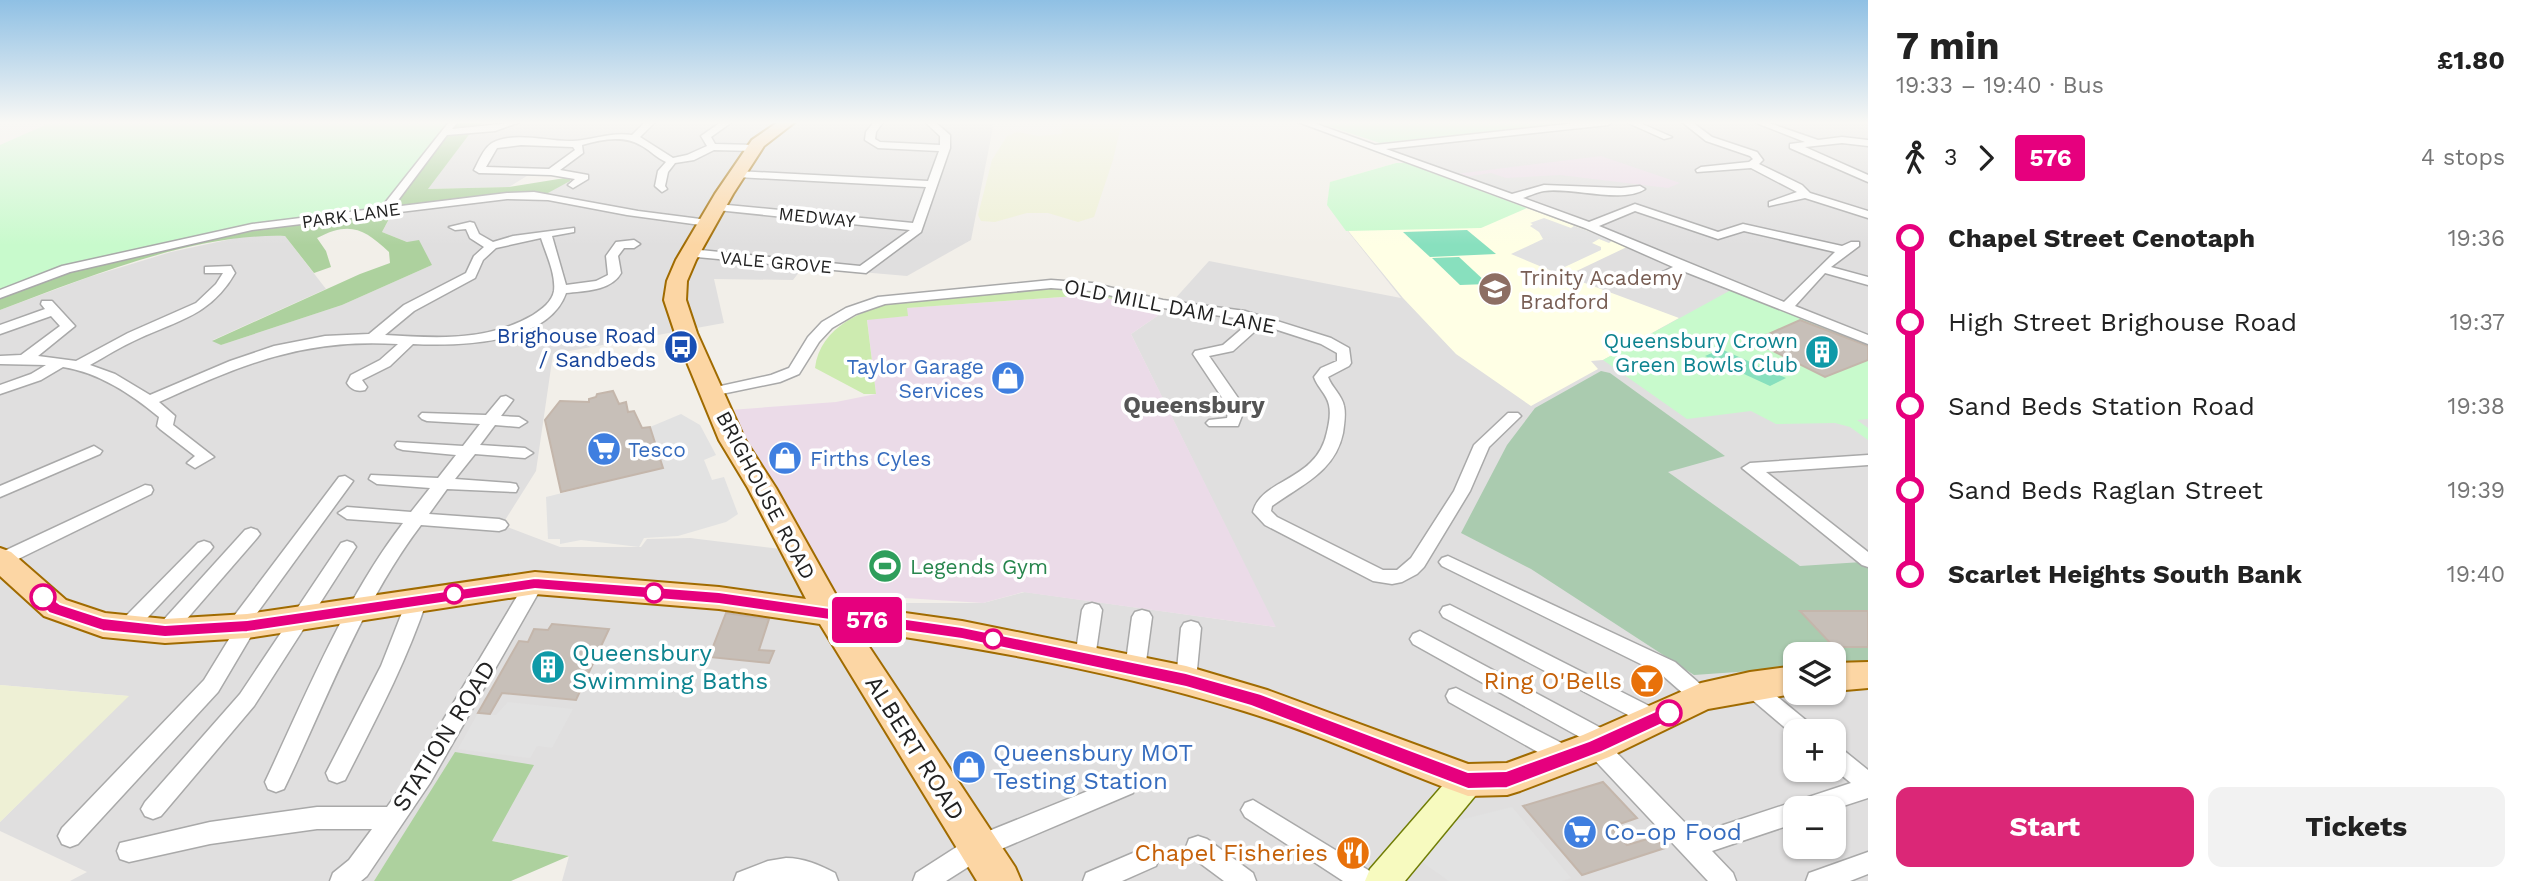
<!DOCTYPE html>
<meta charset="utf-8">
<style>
:root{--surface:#fff;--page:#f2f2f2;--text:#222;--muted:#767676;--accent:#db2777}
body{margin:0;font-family:"Work Sans",sans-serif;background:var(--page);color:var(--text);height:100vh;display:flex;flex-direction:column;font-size:26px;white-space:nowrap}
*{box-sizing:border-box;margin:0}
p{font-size:23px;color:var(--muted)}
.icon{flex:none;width:38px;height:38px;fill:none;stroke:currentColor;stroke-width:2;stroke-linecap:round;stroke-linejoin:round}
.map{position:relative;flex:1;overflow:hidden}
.panel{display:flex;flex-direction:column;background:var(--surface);width:665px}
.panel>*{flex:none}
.badge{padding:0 14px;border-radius:5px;font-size:24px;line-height:46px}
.tools{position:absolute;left:1783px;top:642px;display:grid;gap:14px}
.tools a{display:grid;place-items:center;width:63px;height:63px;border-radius:14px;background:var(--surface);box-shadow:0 2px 5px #0004;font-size:35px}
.map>.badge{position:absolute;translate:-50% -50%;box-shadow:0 0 0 4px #fff}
.legs{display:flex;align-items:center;gap:10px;height:77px;padding:0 28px;font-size:23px}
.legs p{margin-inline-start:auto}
.head{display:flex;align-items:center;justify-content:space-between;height:119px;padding:0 28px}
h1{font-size:38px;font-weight:700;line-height:52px}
.action{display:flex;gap:14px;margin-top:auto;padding:14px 28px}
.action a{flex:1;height:80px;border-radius:14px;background:var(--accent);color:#fff;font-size:28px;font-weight:700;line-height:80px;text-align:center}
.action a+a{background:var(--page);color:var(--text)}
ul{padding:0 28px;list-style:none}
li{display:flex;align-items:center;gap:24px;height:84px;font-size:26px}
li i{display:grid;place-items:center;width:10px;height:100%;margin:0 9px;background:currentColor}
li i::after{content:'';width:18px;height:18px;margin:-9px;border:5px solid;border-radius:50%;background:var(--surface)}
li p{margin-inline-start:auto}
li:first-child i{background:linear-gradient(#0000 50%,currentColor 0)}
li:last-child i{background:linear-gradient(currentColor 50%,#0000 0)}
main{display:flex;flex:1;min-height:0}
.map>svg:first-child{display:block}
.residential{fill:#e0dfdf;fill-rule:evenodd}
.industrial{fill:#ebdbe8}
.education{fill:#ffffe5}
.farmland{fill:#eef0d5}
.grass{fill:#cdebb0}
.forest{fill:#add19e}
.cemetery{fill:#aacbaf}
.park{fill:#c8facc}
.pitch{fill:#88e0be}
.parking{fill:#e2e2e2}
.building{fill:#c7bfb8;stroke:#c4b6ab;stroke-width:2}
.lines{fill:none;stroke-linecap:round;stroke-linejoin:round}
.street-casing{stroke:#a9a9a9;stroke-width:3}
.secondary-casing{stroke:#707d05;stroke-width:3}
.primary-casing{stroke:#a06b00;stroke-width:4}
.street{fill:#fff;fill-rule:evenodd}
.secondary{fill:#f7fabf;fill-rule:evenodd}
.primary{fill:#fcd6a4;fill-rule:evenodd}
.line-1{fill:#e6007e;stroke:#fff;stroke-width:2}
.stop-1-dot{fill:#fff;stroke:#e6007e;stroke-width:3.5}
.labels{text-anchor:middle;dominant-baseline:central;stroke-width:7;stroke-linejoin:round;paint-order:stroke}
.far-street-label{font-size:18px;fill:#222;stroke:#fff}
.education-label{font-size:21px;fill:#785e54;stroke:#fff;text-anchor:start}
.street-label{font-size:21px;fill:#222;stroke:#fff}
.transit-label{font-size:21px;fill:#164399;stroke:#fff;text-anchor:end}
.culture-label{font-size:21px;fill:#0d838f;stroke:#fff;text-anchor:end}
.shop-label{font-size:21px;fill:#366cbe;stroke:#fff;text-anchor:start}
.leisure-label{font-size:21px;fill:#27864d;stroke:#fff;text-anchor:start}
.quarter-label{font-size:24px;font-weight:bold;fill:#555;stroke:#fff}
.near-culture-label{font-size:24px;fill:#0d838f;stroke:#fff;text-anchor:start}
.near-food-label{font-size:24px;fill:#c56008;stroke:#fff;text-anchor:end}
.near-street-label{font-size:24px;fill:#222;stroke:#fff}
.near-shop-label{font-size:24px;fill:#366cbe;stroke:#fff;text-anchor:start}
</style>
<main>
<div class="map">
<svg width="1868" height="881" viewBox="0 0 1868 881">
<rect width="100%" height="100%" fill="#f2efe9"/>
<path class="residential" d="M516 122H994L971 240 907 276 803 267 793 280 714 279 724 323 553 354 536 471 502 525 560 547H641L647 539 690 538 781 549 801 593 845 603H983L1025 592 1275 627 1131 334 1163 312 1209 261 1401 298 1327 205 1330 182 1405 162 1386 148 1584 122H1868V881H562L569 856 492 841 456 753 374 881H70L87 872 0 831V822L128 696 0 685V310L89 277 171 252 250 235 285 236 326 289 213 340 221 345 342 305 432 265 407 242 382 232 395 209 536 196 548 193 570 177 530 174 509 187 427 189 471 132ZM1796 654H1834V693H1796ZM1796 732H1834V770H1796ZM1796 808H1834V847H1796Z"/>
<g class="industrial">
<polygon points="1601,156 1680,183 1668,188 1560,175 1506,178 1491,173 1464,177 1456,174"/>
<polygon points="1074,291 1099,295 1163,312 1131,334 1276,627 1023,592 983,603 827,593 730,410 836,402 876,394 867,319 907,316 906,308 1076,296"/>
</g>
<polygon class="education" points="1396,163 1406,163 1629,246 1566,276 1679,318 1603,360 1591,361 1598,369 1531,406 1456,354 1403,298 1327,205 1330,182"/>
<g class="farmland">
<polygon points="1063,122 1122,122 1113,160 1094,217 1078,222 1048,213 1027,213 995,222 981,221 978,215 992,160 1007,136 1017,132 1039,136 1060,134 1063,133 1061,128"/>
<polygon points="0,685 129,696 0,822"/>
</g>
<path class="grass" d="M1050 288 1087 290 1128 299 1127 302 1075 291 1076 296 907 308 908 316 867 320 876 394H864L815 368C820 326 864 309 900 301Z"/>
<g class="forest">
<path d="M217 122H484L471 132 428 189 509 187 571 177 570 181 548 193 510 194 396 206 382 232 407 242 419 240 432 265 342 305 221 345 212 341 360 274 390 263 389 252C364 228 349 221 317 238L326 251 331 267 314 273 285 236C194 233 85 278 0 310V276Z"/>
<polygon points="455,752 534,765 492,841 569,856 511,881 374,881"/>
</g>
<polygon class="cemetery" points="1601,371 1610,373 1725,456 1668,472 1800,566 1862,562 1868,567 1868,663 1834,665 1834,654 1796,654 1795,668 1694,675 1531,569 1461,533 1507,445 1535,408"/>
<g class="park">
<polygon points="52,122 450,122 381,207 239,226 62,268 0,291 0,145"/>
<polygon points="1316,122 1582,122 1380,143"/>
<polygon points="1396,163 1406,163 1527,208 1481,228 1346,231 1327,205 1330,182"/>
<polygon points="1731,290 1868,345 1868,419 1857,420 1868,428 1868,440 1850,427 1835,423 1776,424 1751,411 1687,419 1603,360"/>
</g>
<g class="pitch">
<polygon points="1467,230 1496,254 1430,257 1403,232"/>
<polygon points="1459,257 1488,284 1460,285 1432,258"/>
<polygon points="1721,349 1786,378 1770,386 1705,356"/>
</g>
<g class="parking">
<polygon points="1544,218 1571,228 1574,226 1613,240 1609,243 1599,239 1592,243 1601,247 1601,250 1554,272 1511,254 1543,239 1539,232 1530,226 1533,224 1530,223"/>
<polygon points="681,414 700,425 716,455 704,460 712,480 724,477 738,514 726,522 678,536 644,538 639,547 581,540 560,544 560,539 548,539 546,497 663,468 650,427"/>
<polygon points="508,702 573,709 552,748 537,746 530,758 458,749 478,713 496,715"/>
<polygon points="1512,807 1571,878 1562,881 1449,881 1422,862 1452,822"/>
</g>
<g class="building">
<polygon points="1800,320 1868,346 1868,360 1825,377 1753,341"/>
<polygon points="613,391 619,404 626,402 628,412 634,411 642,428 650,427 663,468 561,492 545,420 560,401 589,402 589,399 596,397 597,394"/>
<polygon points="1800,611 1868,611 1868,647 1834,647"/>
<polygon points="726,613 769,619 759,650 774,651 769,663 709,657"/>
<polygon points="552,624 609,629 576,700 502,693 490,714 478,713 519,641 528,642 534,629 548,630"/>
<polygon points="1603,782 1637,818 1611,827 1627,845 1654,837 1665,848 1582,875 1523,806"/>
</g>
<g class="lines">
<g class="street-casing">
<g id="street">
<polygon points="449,122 458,122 452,129 520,122 495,131 447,135 393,207 507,193 534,192 638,211 708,220 714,223 708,226 627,215 548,200 507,199 252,230 70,272 0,298 0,290 62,266 252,224 381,208"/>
<path d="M645 122H655L640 137 673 158 687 155 707 146 701 136 721 122H732L711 137 715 144 755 145 760 148 755 151 714 150 694 160 675 163 668 172 665 186 667 189 662 192 655 186 658 171 666 162C657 158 651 151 642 146 625 135 602 139 582 145L583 153 560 170 588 175V179L573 188 568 185 575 179 551 175 479 173 474 170C479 161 483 149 492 143 514 131 549 142 573 141 593 140 610 132 632 135ZM521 145 573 147 575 150 549 169 486 167 497 148Z"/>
<polygon points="874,122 883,122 876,132 875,139 880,142 940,145 940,136 925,122 935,122 950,135 950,148 921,232 866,273 686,256 684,253 690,249 860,266 910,230 717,210 712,207 717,204 913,223 926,187 737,177 732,174 737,171 928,181 939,151 878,148 865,140 866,132"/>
<path d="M1298 122H1311L1375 145 1586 122H1612L1608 125 1386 149 1512 194 1544 185 1621 188 1640 186 1645 189C1623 204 1571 187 1544 191 1537 192 1529 196 1523 198L1589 222 1635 204 1718 232 1743 224 1842 246 1851 242H1859V246L1831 267 1868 277V285L1825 273 1795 306 1868 335V344L1683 271 1654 286H1646V280L1673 267 1585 228ZM1635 211 1718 239 1744 231 1835 252 1784 302 1599 226Z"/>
<polygon points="1626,122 1638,122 1672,137 1664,139"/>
<polygon points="1682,122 1692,122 1712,137 1757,152 1763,160 1759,164 1802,185 1810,193 1868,211 1868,218 1805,198 1769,206 1769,202 1797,192 1751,168 1697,172 1696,170 1701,167 1749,162 1753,159 1750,156 1706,141"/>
<polygon points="1754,122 1766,122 1818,140 1842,137 1868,140 1868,146 1842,143 1805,147 1868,175 1868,182 1790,148 1790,144 1805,142"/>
<path d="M470 222 474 223 479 234 493 242 513 236 574 228V232L552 236 566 285 596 281 608 275 606 256 616 242 634 240 640 244 634 248H624L618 256 621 273C611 291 584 291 566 293 548 345 457 346 413 344L390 366 362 380 367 387 365 390C358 392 351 390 347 383L351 375 380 360 398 344C304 338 243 364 159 402L175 416 173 425 214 457 195 468 187 463 195 456 160 429 157 426 159 417C131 394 100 373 63 367L41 380 0 394V385L31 374 46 365 0 364V356L21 355 60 326 51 316 0 334V325L45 309 41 304 42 301H52L75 326 38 356 76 361 128 333 196 303 216 284 223 273H205V267L231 266 235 273C211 315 179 320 138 339 122 346 106 356 90 365L115 374 150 395 230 361 274 346 325 336 369 334 404 305 466 273 474 256 484 247 470 238 466 229 455 230 449 227ZM541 238C546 254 556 274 554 291 552 302 542 309 533 315 486 342 437 338 385 335L414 311 475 278 483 260 496 248Z"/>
<path d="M1051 280 1092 283 1163 300 1245 311 1331 338 1349 348 1351 363 1349 366 1328 377C1332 388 1342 395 1344 406 1346 415 1344 425 1343 433 1335 472 1301 485 1272 506L1271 511 1277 517 1383 570H1397L1411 558 1454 491 1474 445 1508 413H1518L1521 416 1489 447 1470 491 1424 567 1417 574 1402 582 1392 584 1373 581 1265 525 1253 512C1261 478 1317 482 1327 432 1329 424 1331 414 1329 405 1327 394 1317 387 1314 377L1321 368 1337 361V353L1321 344 1262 325 1233 351 1209 356 1245 408 1238 426H1209L1206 423 1209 420 1227 418 1229 408 1193 354 1195 351 1223 345 1251 321 1243 319 1163 308 1092 291 1051 288 885 304 856 314 832 328 819 342 799 374 780 382 712 396 705 392 707 389 771 375 789 368 808 337 822 322 846 308 878 297Z"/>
<path d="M506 396 513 400 501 416 519 417 527 422 519 427 495 425 480 445 525 448 533 453 525 458 475 454 455 479 510 483 516 484 518 488 516 492 447 489 429 514 499 519 505 521 508 525 505 529 499 531 421 525C361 604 327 700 284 789L276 792 268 789 265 782C306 695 344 600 403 523L347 519 338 513 347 507 411 512 430 488 377 484 369 479 371 475 438 478 456 455 403 450 397 448 395 445 397 442 463 446 480 424 427 421 422 419 419 416 422 413 486 415 501 397Z"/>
<polygon points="94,446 102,451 100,454 0,497 0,486"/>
<polygon points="1868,455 1868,465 1766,472 1868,552 1868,567 1862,565 1742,468 1750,463"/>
<polygon points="345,476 353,481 252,620 257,626 218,692 78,844 70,847 62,844 58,836 62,828 204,680 234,631 228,625 231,620 339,477"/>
<polygon points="145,485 151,486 153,490 151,494 8,564 0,566 0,553"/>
<polygon points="251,528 257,530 260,534 257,538 172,636 165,638 158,636 155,631 158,626 245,530"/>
<polygon points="204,541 210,543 213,547 210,551 134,632 127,634 120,632 117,627 120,622 198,543"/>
<polygon points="347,541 353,543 356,547 254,706 161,816 153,819 145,816 141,809 145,802 240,694 341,543"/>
<polygon points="1448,556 1675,662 1708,691 1712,697 1708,703 1701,705 1694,703 1661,674 1442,566 1439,562 1442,558"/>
<polygon points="535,576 542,578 544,583 430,783 367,876 361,881 330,881 333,873 349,860 372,829 317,829 210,844 129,862 120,859 117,851 120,843 210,822 317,807 387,807 414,769 528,578"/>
<path d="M417 593 424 595 427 600C406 663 375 721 345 780L337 783 329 780 326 773 381 666 407 600 410 595Z"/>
<polygon points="1092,603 1099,605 1102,610 1095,658 1092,664 1085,666 1078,664 1075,658 1082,610 1085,605"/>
<polygon points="1450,605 1663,713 1666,719 1663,725 1655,728 1647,725 1443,617 1440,612 1443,607"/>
<polygon points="1142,610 1149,612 1152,617 1145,669 1142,675 1135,677 1128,675 1125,669 1132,617 1135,612"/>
<polygon points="1191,621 1198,623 1201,628 1196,680 1193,686 1186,688 1179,686 1176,680 1181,628 1184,623"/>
<polygon points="1420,631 1614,735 1617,741 1612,748 1696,834 1851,783 1834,769 1834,747 1842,749 1868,770 1868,798 1834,809 1796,808 1796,823 1712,851 1733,873 1736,881 1708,881 1588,753 1585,746 1587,741 1413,644 1410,639 1413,634"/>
<polygon points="1750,678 1757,680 1813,726 1816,732 1796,732 1796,737 1743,692 1740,686 1743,680"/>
<polygon points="1456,688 1575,750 1578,757 1575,764 1567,766 1559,764 1449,702 1446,696 1449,690"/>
<polygon points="1125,776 1133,779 1136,786 1133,793 987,855 946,881 913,881 916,873 969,839"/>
<polygon points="1253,800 1373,873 1376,881 1343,881 1245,817 1241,810 1245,803"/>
<polygon points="1198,836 1207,839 1253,873 1256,881 1224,881 1189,855 1186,847 1189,839"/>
<polygon points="1147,847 1156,850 1159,858 1156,866 1122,881 1083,881 1086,873"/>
<polygon points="1868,852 1868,874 1850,881 1806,881 1809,873"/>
<path d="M786 858C804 858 819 865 835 873L838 881H734L737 873 768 861Z"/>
</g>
</g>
<g class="secondary-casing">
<polygon id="secondary" points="1468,766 1480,770 1484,780 1480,790 1405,881 1365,881 1370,869 1456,770"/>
</g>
<g class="primary-casing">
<g id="primary">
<path d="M778 122H795L764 146 733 194 696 260 687 281 686 300 697 333 745 440 776 488 841 604 962 621 1186 666 1267 690 1468 764 1507 763 1583 735 1701 683 1750 672 1796 666V693H1798L1708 709 1609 757 1520 791 1507 795 1468 796C1393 769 1320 734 1244 711 1119 672 987 649 858 630L1015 867 1021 881H977L820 624 719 609 535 594 247 638 165 643 103 637 44 616 0 576V548L11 552 66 600 105 613 165 619 247 614 535 572 719 587 806 599 748 488 719 440 675 333 664 300 667 281 676 260 715 194 752 140Z"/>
<polygon points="1868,662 1868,688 1834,691 1834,663"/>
</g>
</g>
<use href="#street" class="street"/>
<use href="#secondary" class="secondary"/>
<use href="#primary" class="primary"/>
</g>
<linearGradient id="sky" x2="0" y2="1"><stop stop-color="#8fc0e4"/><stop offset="0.5" stop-color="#f9f8f5"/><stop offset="1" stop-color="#f9f8f5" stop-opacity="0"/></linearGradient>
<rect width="1868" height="245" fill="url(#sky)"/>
<polygon class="line-1" points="535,578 719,592 962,627 1186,673 1261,694 1468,772 1506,771 1589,741 1669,705 1675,707 1678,713 1675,718 1602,752 1507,788 1468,789 1251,706 1186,687 962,639 719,604 535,589 247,632 165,637 103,631 49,613 34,597 43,591 60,604 103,618 165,625 247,620"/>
<defs>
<g id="school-disc" transform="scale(1.75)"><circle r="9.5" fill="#8d6e63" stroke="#fff"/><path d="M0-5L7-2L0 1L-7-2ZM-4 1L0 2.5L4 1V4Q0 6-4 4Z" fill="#fff"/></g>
<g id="bus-disc" transform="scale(1.75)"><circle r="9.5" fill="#1a4fb4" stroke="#fff"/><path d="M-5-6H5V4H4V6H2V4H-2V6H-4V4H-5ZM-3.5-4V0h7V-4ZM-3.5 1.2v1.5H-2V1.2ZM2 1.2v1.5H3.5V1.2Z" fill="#fff"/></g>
<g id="building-disc" transform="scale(1.75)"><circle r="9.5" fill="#0f9aa8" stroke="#fff"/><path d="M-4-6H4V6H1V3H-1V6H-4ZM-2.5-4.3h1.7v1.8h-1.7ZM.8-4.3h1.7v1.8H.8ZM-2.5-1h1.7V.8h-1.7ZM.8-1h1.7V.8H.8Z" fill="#fff"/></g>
<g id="shop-disc" transform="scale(1.75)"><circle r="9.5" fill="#3f7fe0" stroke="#fff"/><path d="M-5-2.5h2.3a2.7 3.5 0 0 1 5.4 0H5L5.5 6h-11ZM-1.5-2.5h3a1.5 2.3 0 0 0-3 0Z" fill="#fff"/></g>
<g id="supermarket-disc" transform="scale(1.75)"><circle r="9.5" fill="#3f7fe0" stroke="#fff"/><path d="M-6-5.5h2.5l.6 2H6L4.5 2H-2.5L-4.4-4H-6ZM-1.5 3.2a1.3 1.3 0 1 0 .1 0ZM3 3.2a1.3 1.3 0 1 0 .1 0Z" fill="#fff"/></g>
<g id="stadium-disc" transform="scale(1.75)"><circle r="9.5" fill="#2e9e5b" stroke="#fff"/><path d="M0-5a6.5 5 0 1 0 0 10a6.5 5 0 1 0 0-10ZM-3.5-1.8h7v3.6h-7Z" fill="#fff"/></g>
<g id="bar-disc" transform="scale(1.75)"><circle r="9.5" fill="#e8710a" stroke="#fff"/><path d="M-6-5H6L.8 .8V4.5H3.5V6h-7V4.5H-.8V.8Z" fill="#fff"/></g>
<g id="restaurant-disc" transform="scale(1.75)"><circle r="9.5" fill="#e8710a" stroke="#fff"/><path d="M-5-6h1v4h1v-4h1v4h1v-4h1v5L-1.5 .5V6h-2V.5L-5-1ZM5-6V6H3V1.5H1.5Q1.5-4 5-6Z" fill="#fff"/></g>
</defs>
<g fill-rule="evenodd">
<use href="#school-disc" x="1495" y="289"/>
<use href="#bus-disc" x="681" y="347"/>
<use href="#building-disc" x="1822" y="352"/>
<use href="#shop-disc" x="1008" y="378"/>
<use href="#supermarket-disc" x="604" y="449"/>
<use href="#shop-disc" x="785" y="458"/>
<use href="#stadium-disc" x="885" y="566"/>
<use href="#building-disc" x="548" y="667"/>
<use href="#bar-disc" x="1647" y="681"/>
<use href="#shop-disc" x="969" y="767"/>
<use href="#supermarket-disc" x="1580" y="832"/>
<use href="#restaurant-disc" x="1353" y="853"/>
</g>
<g class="stop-1-dot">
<circle cx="654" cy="593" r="9"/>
<circle cx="454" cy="594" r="9"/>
<circle cx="43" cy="597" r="12"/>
<circle cx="993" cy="639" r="9"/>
<circle cx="1669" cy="713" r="12"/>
</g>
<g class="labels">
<g class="far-street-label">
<text transform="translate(351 215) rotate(-8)">PARK LANE</text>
<text transform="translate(817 217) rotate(6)">MEDWAY</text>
<text transform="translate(776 262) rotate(5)">VALE GROVE</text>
</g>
<g class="education-label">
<text x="1520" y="277">Trinity Academy<tspan x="1520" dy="24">Bradford</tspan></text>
</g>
<g class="street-label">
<text transform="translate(1170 306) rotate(11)">OLD MILL DAM LANE</text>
<text transform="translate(766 495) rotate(62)">BRIGHOUSE ROAD</text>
</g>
<g class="transit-label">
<text x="656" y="335">Brighouse Road<tspan x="656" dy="24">/ Sandbeds</tspan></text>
</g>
<g class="culture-label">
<text x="1798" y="340">Queensbury Crown<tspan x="1798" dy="24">Green Bowls Club</tspan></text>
</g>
<g class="shop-label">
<text x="984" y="366" text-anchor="end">Taylor Garage<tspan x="984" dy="24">Services</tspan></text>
<text x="628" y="449">Tesco</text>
<text x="810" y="458">Firths Cyles</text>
</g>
<g class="leisure-label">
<text x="910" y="566">Legends Gym</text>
</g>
<g class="quarter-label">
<text x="1194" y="405">Queensbury</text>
</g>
<g class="near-culture-label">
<text x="572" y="653">Queensbury<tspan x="572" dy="28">Swimming Baths</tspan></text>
</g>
<g class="near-food-label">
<text x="1622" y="681">Ring O'Bells</text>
<text x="1328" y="853">Chapel Fisheries</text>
</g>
<g class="near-street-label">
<text transform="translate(444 736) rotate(-58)">STATION ROAD</text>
<text transform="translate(915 748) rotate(58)">ALBERT ROAD</text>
</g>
<g class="near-shop-label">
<text x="993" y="753">Queensbury MOT<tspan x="993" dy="28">Testing Station</tspan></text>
<text x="1604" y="832">Co-op Food</text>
</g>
</g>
</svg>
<div class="tools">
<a><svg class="icon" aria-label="layers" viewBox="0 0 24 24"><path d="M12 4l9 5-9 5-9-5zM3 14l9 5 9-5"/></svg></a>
<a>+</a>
<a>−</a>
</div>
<b class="badge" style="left:867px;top:620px;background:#e6007e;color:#fff">576</b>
</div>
<section class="panel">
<div class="head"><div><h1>7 min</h1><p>19:33 – 19:40 · Bus</p></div><b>£1.80</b></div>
<div class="legs"><svg class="icon" aria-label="walk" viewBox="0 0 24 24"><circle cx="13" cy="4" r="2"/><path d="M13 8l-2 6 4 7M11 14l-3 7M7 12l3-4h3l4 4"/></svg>3<svg class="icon" aria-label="forward" viewBox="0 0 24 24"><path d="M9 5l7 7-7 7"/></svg><b class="badge" style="background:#e6007e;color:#fff">576</b><p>4 stops</p></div>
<ul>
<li><i style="color:#e6007e"></i><b>Chapel Street Cenotaph</b><p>19:36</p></li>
<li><i style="color:#e6007e"></i><span>High Street Brighouse Road</span><p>19:37</p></li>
<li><i style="color:#e6007e"></i><span>Sand Beds Station Road</span><p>19:38</p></li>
<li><i style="color:#e6007e"></i><span>Sand Beds Raglan Street</span><p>19:39</p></li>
<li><i style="color:#e6007e"></i><b>Scarlet Heights South Bank</b><p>19:40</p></li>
</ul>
<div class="action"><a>Start</a><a>Tickets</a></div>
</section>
</main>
